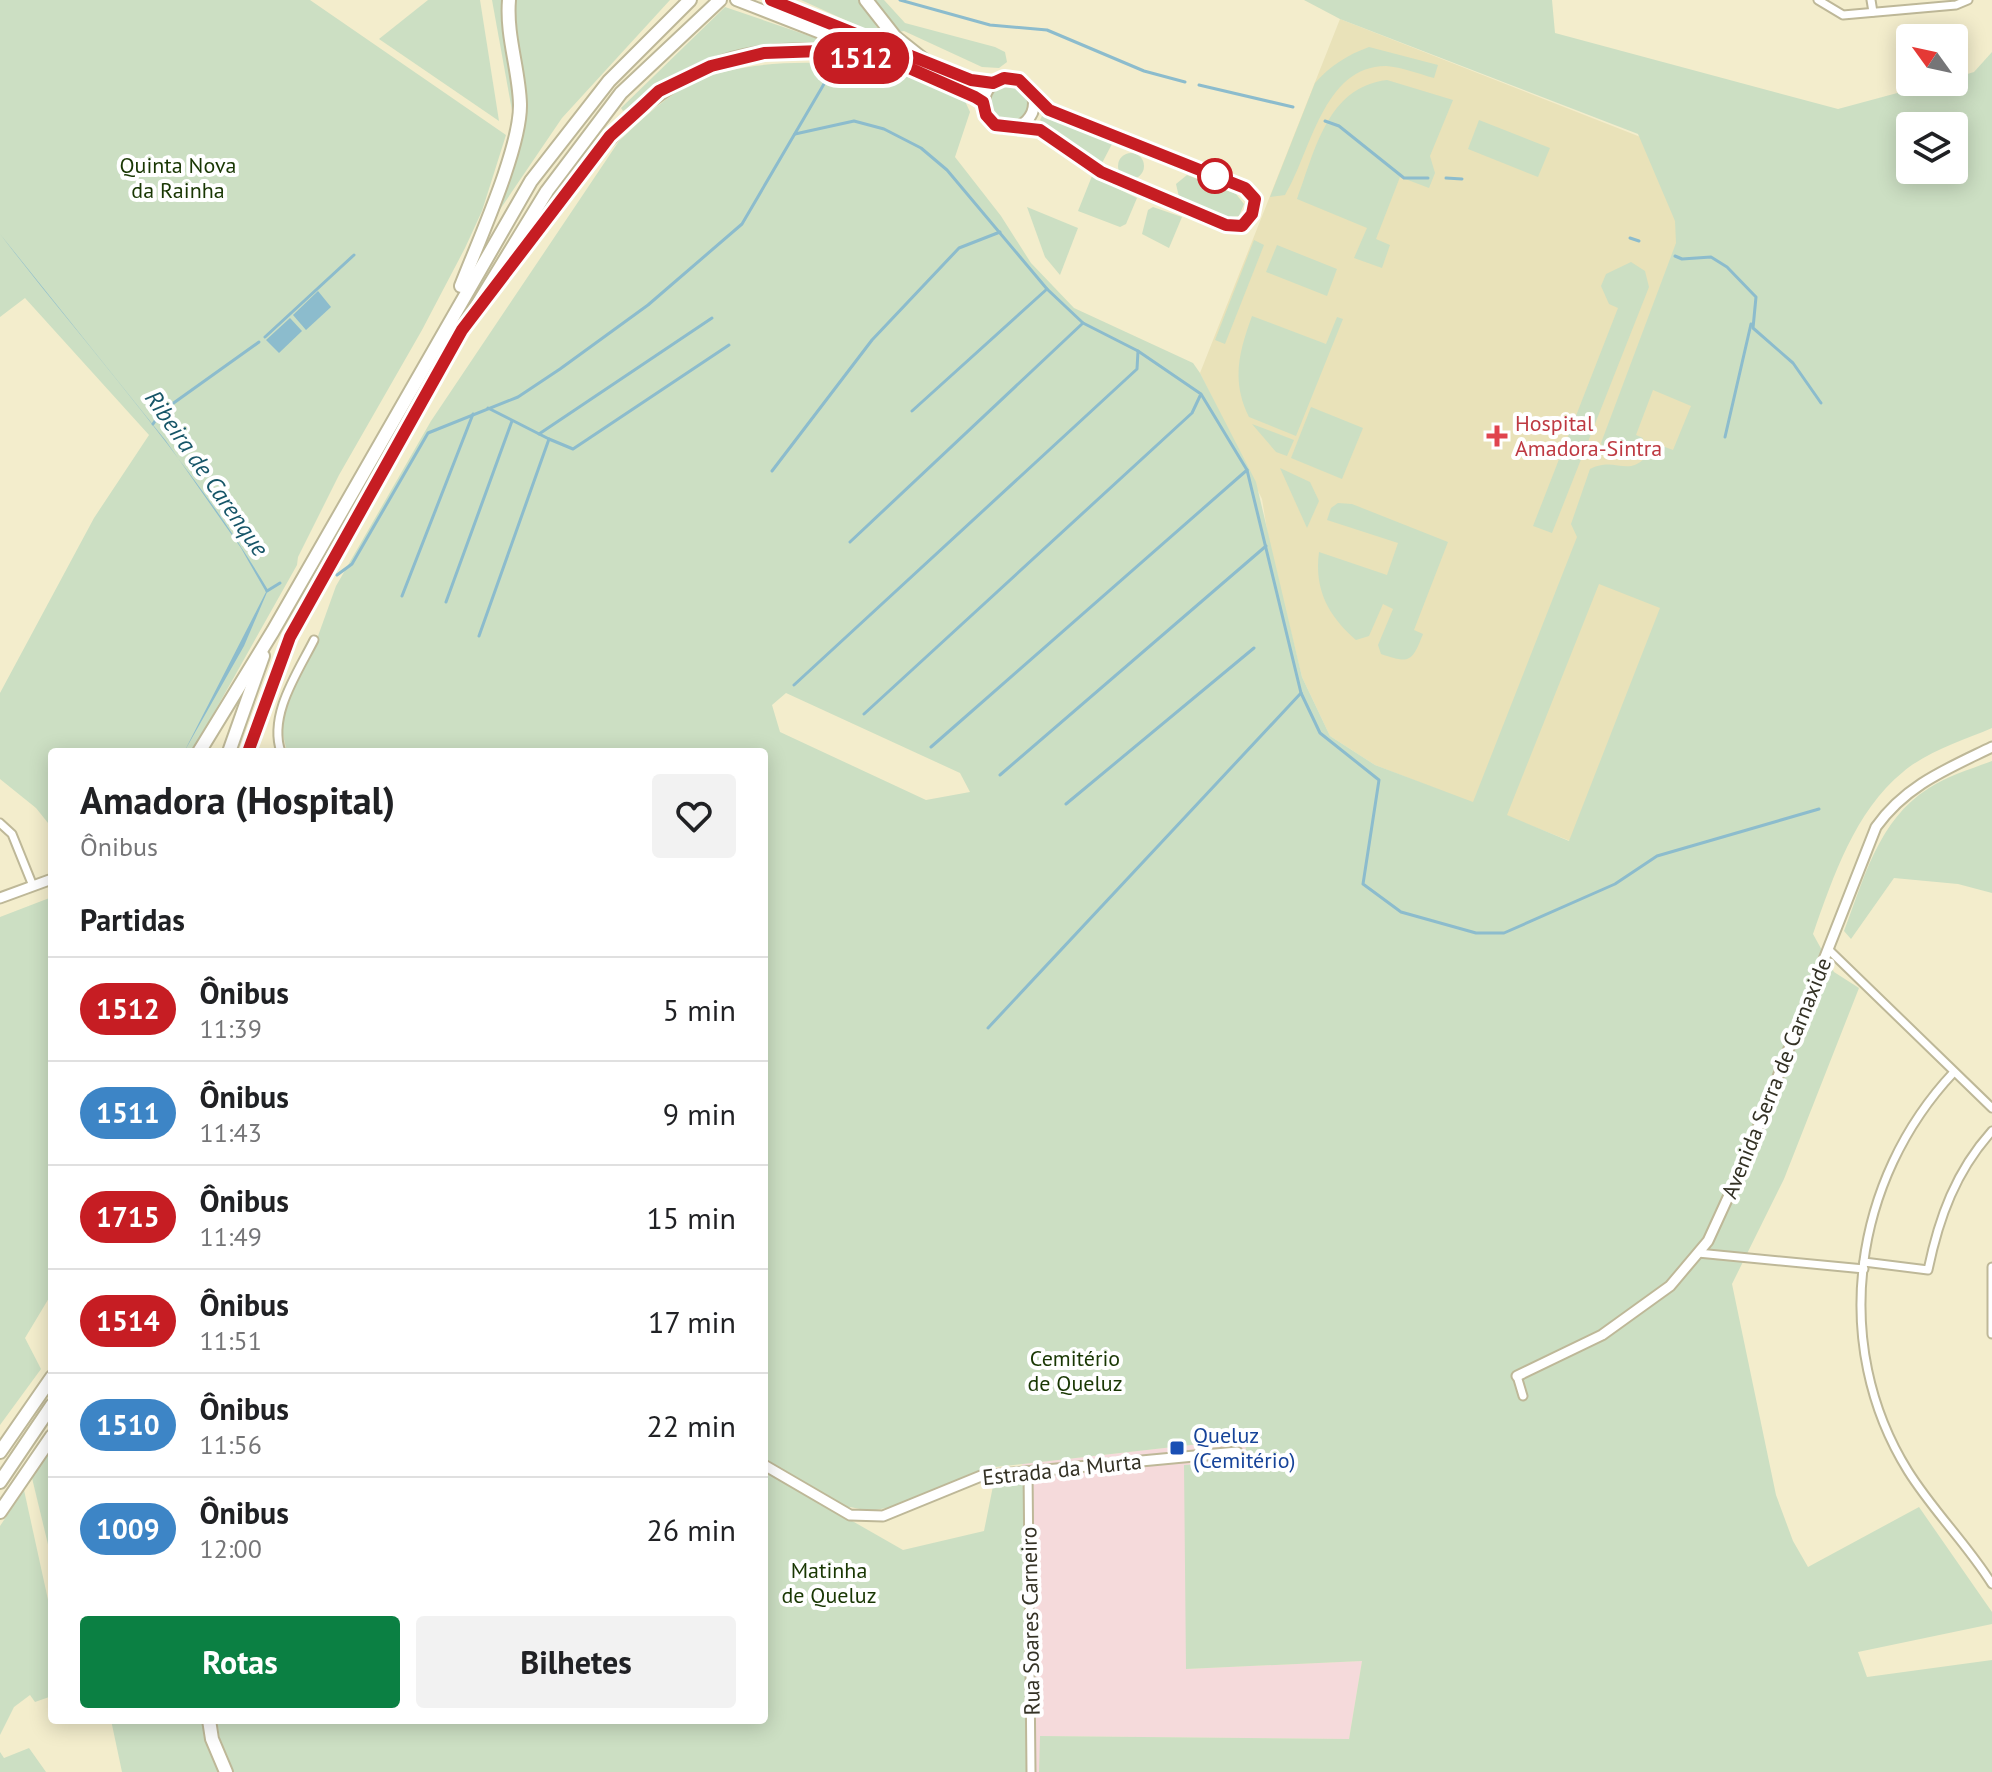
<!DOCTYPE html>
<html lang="pt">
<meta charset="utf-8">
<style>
:root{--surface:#fff;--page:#f2f2f2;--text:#202124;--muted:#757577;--line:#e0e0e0;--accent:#0b8043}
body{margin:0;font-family:"PT Sans",sans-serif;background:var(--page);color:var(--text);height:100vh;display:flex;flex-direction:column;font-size:30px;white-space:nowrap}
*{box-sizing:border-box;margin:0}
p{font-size:26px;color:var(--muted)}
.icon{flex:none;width:44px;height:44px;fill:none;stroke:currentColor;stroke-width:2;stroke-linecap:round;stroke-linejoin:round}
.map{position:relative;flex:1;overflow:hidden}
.panel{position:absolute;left:48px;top:748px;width:720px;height:976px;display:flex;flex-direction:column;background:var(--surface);border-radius:8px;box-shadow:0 4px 20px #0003}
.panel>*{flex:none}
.badge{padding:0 16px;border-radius:26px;font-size:28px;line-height:52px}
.needle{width:52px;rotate:303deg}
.fabs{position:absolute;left:1896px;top:24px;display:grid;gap:16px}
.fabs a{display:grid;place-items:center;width:72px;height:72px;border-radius:8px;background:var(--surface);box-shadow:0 4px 20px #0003;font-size:40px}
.map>.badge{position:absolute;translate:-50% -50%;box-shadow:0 0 0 4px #fff}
h2{padding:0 32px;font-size:30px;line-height:72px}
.round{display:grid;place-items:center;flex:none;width:84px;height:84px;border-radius:8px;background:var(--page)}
.overview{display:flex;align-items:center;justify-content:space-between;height:136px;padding:0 32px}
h1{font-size:38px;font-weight:800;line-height:60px}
.action{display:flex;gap:16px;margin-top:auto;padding:16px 32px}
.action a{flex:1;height:92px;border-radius:8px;background:var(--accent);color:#fff;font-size:32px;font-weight:800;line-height:92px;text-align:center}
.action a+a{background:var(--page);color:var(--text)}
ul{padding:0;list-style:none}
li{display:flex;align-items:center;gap:24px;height:104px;padding:0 32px;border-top:2px solid var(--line)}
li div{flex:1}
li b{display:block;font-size:30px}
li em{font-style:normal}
li .badge{min-width:88px;font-weight:700;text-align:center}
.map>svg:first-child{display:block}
.commercial{fill:#f5dadb}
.built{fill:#e9e2b9}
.green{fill:#ccdfc3;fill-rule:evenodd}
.water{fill:#8cbccd}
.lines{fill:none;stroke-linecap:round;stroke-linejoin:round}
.stream{stroke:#8cbccd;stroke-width:3}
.minor-casing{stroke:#beb898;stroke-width:11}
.tertiary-casing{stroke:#beb898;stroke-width:13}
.secondary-casing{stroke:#beb898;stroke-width:14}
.primary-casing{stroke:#beb898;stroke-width:16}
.trunk-casing{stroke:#beb898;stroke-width:16}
.minor{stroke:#fff;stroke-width:7}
.tertiary{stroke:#fff;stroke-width:9}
.secondary{stroke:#fff;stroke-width:10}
.primary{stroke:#fff;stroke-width:12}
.trunk{stroke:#fff;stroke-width:12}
.line-casing{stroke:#fff;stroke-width:18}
.line{stroke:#c61d23;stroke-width:12}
.stop-dot{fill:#fff;stroke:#c61d23;stroke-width:4}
.health-dot{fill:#e0444e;stroke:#fff;stroke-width:3}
.transit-dot{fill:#1a4fb4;stroke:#fff;stroke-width:3}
.labels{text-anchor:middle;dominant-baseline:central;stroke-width:8;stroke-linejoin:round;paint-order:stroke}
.park-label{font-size:22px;fill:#193703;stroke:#fff}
.health-label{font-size:22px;fill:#be3a42;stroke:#fff;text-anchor:start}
.street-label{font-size:22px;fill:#333124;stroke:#fff}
.transit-label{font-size:22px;fill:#164399;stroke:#fff;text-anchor:start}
.water-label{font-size:24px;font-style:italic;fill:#165568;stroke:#fff}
</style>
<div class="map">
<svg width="1992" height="1772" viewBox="0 0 1992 1772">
<rect width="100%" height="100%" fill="#f3edcc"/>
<polygon class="commercial" points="1244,1439 1248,1461 1186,1669 1362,1661 1349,1739 1041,1736 1039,1772 1026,1772 1025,1478 1022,1464"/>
<polygon class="built" points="1340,19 1847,218 1596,851 1375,765 1330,736 1302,677 1269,542 1262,499 1200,373"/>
<g class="green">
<polygon points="0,0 310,0 506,135 482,211 465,248 422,330 339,475 298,557 297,565 192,752 52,752 52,828 36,808 0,779 0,693 94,518 149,435 25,298 0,317"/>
<polygon points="428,0 480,0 499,121 379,39"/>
<polygon points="492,0 506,0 518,101 513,116"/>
<polygon points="515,0 670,0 562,118 486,230 523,117 513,15"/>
<polygon points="801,0 860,0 883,37"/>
<polygon points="873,0 884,0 905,23 995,47 1005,52 1007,62 999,68 982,67 904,31 899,32"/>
<path d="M1304 0H1552L1555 33 1838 109 1938 82H1954V78L1974 72 1992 52V728C1964 740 1926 752 1903 772 1855 811 1833 877 1813 934L1834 972 1859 988 1784 1179 1732 1284 1776 1495 1793 1541 1808 1567 1919 1507 1992 1612V1624L1858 1652 1867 1677 1992 1660V1772H1039L1040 1736 1349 1739 1362 1661 1186 1669 1184 1465 1248 1461 1244 1439 987 1468 897 1506 870 1511 850 1507 840 1514 903 1550 984 1531 994 1481 1028 1471 1025 1478 1026 1772H234L220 1739 217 1720H764V752H287L279 718 313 650 336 586 431 421 619 141C642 119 667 95 696 81 747 59 829 59 883 70 911 76 938 89 964 99L970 112 955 157 1001 216 1031 263 1074 308 1193 363 1200 373 1256 482 1302 677 1330 736 1375 765 1473 802 1577 537 1571 524 1590 469C1620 454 1628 485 1657 444L1673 450 1691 406 1653 390 1636 435 1643 438C1634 456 1625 460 1606 454L1601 443 1676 243 1675 221 1638 134 1340 19ZM1910 126H1954V170H1910ZM1599 584 1660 608 1569 841 1507 815ZM786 693 960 773 970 792 926 800 780 732 772 705Z"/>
<polygon points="725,7 842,47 846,51 704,63 673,78 623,111 621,108"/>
<path d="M1369 47 1438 65 1434 78C1419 74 1402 67 1386 66 1323 66 1311 152 1285 195L1270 197 1315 83C1330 66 1347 55 1369 47Z"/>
<path d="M1387 80 1453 100 1430 156 1435 173 1429 188 1400 177 1376 239 1390 245 1382 268 1354 258 1367 228 1297 199C1315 151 1327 87 1387 80Z"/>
<circle cx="1009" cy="104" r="19"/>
<polygon points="1042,116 1112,144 1102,163 1040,120"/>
<polygon points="1479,120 1550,148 1538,177 1468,149"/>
<circle cx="1131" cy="166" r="13"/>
<polygon points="1187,175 1236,194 1244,204 1239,216 1226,218 1179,197 1176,184"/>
<polygon points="1092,176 1137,198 1126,224 1120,227 1078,211"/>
<polygon points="1027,207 1078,228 1060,275 1045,257"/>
<polygon points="1153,207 1182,217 1169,248 1142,234 1148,210"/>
<polygon points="1254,240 1264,245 1225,344 1215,340"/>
<polygon points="1277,245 1337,269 1327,296 1266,272"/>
<polygon points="1631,262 1645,271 1649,287 1552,533 1533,526 1618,308 1609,304 1601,286 1606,274"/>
<path d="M1252 316 1326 344 1337 317 1343 319 1296 436 1249 417C1231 381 1239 352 1252 316Z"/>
<polygon points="1311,407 1363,428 1342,479 1291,458"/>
<polygon points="1252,424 1294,440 1287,456 1276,452"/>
<polygon points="1280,468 1310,482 1319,501 1307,528"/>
<path d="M1338 503 1352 504 1448 542 1414 630 1423 634C1412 662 1410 664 1381 654L1378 645 1393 609 1383 604 1369 636 1356 640C1328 616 1314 589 1319 552L1387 575 1398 543 1327 520 1331 508Z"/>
<path d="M1992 761V893L1958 884 1894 878 1851 939 1844 931C1864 879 1878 820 1929 788 1947 776 1971 769 1992 761Z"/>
<polygon points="52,897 52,1293 25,1338 41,1369 0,1425 0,917"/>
<polygon points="52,1448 52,1561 32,1478"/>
<polygon points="24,1490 52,1618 52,1696 35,1702 30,1695 14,1707 0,1735 0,1526"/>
<polygon points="111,1720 202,1720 204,1738 219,1772 122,1772"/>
<polygon points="29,1748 46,1772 0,1772 0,1752 4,1758"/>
</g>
<g class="water">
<path d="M0 234C91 352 191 461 268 590L244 646 184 752 266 592 241 548 166 441Z"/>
<polygon points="318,291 331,307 306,330 293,315"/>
<polygon points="290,318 302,331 279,353 266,340"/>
</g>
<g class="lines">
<g class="stream">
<polyline points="900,0 990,25 1047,30 1144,71 1185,82"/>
<polyline points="1199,85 1293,107"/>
<polyline points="1325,121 1339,126 1404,178 1428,178"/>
<polyline points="795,134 854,121 884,129 921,148 947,170 1047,289 1083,323 1138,351 1201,394 1247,470 1301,693 1320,733 1379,780 1363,884 1401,912 1476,933 1504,933 1615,884 1657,856 1819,809"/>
<polyline points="1446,178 1462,179"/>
<polyline points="1630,238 1639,241"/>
<polyline points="1675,256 1682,259 1711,257 1727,267 1756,297 1753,328 1793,363 1821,403"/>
<polyline points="265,337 354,255"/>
<polyline points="912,411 1047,289"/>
<polyline points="153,424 161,412 259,342"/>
<polyline points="539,434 712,318"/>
<polyline points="1725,437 1751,324"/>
<polyline points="549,439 573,449 729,345"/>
<polyline points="772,471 872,340 959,248 1000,232"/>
<polyline points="850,542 1083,323"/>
<polyline points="337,575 352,564 428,433 518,397 560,369 648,305 742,224 831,72"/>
<polyline points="267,591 280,583"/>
<polyline points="402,596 473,414"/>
<polyline points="446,602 512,421"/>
<polyline points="479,636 549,439 488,408"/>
<polyline points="794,685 1137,369 1138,351"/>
<polyline points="864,714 1192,413 1200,396"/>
<polyline points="931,747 1247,470"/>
<polyline points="1000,775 1266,546"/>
<polyline points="1066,804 1254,648"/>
<polyline points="988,1028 1301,693"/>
</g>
<g class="minor-casing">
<g id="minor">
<polyline points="1818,0 1843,15 1956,5 1968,0"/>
<polyline points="1871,0 1873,12"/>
<path d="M281 752C268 715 298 672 314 640"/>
<polyline points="0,823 12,834 33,886"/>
<polyline points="1828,949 1992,1108"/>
<path d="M1954 1072C1853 1179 1829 1344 1908 1471 1933 1511 1967 1544 1992 1584"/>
<polyline points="1698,1253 1864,1269"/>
<path d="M1864 1262 1928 1270C1939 1217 1956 1171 1992 1131"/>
<polyline points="1992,1267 1992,1334"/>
<polyline points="1517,1376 1523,1396"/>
<polyline points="1028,1471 1031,1772"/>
</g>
</g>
<g class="tertiary-casing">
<g id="tertiary">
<polyline points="0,898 52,879"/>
<path d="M1517 1376 1602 1335 1670 1286 1708 1241 1746 1158 1876 827C1906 785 1947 769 1992 747"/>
<polyline points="764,1465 850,1515 883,1516 981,1476 1237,1452"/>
</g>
</g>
<g class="secondary-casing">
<g id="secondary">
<polyline points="736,0 900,64 983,102"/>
<polyline points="771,0 971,80 993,83"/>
<circle cx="1009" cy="103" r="25"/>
</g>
</g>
<g class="primary-casing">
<g id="primary">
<polyline points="0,1512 52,1436"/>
<polyline points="209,1720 212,1739 226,1772"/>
</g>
</g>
<g class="trunk-casing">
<g id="trunk">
<polyline points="866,0 895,37 929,64"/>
<path d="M498 283C589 166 649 40 821 51 847 53 874 60 900 64"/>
<path d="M461 286C478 242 521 148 520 104 519 69 506 36 509 0"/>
<polyline points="199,752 273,631 531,181 609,81 690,0"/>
<polyline points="229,752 263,656"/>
<polyline points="248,752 290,637 462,330 547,191 621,93 720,0"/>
<polyline points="0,1452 52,1377"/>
<polyline points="0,1482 52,1405"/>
</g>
</g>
<use href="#minor" class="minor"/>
<use href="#tertiary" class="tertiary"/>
<use href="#secondary" class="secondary"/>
<use href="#primary" class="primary"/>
<use href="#trunk" class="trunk"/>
</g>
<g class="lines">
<g class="line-casing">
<polyline id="line" points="248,752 290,637 462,330 610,136 643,106 659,91 711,66 764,53 821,51 900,64 975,97 983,102 986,115 995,125 1040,130 1101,172 1226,225 1242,226 1252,214 1255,199 1245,188 1049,110 1019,80 1004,78 993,83 971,80 771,0"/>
</g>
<use href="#line" class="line"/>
</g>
<circle class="stop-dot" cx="1215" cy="176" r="16"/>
<path class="health-dot" d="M1493 424h8v8h8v8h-8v8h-8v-8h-8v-8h8z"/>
<rect class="transit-dot" x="1169" y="1440" width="16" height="16" rx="4"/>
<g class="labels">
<g class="park-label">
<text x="178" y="165">Quinta Nova<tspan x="178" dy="25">da Rainha</tspan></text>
<text x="1075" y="1358">Cemitério<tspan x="1075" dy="25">de Queluz</tspan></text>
<text x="829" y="1570">Matinha<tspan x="829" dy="25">de Queluz</tspan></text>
</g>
<g class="health-label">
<text x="1515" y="423">Hospital<tspan x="1515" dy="25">Amadora-Sintra</tspan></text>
</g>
<g class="street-label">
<text transform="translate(1776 1078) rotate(-68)">Avenida Serra de Carnaxide</text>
<text transform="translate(1062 1469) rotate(-6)">Estrada da Murta</text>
<text transform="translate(1030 1621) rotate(-91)">Rua Soares Carneiro</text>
</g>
<g class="transit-label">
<text x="1193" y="1435">Queluz<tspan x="1193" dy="25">(Cemitério)</tspan></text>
</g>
<g class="water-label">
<text transform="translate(207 473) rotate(55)">Ribeira de Carenque</text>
</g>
</g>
</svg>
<div class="fabs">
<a><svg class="needle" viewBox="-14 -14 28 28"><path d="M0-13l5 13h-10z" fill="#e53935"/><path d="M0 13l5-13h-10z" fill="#757577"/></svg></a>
<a><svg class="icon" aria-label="layers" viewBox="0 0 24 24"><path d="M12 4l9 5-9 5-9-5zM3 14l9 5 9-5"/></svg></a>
</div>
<b class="badge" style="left:861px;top:58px;background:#c61d23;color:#fff">1512</b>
<section class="panel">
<div class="overview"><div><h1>Amadora (Hospital)</h1><p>Ônibus</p></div><a class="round"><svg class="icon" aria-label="heart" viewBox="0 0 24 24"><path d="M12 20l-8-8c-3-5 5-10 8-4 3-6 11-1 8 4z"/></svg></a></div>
<h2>Partidas</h2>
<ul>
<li><span class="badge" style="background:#c61d23;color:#fff">1512</span><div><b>Ônibus</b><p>11:39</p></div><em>5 min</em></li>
<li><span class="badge" style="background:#3d85c6;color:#fff">1511</span><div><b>Ônibus</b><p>11:43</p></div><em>9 min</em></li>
<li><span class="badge" style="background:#c61d23;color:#fff">1715</span><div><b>Ônibus</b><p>11:49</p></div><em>15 min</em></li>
<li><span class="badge" style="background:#c61d23;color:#fff">1514</span><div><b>Ônibus</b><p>11:51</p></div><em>17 min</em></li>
<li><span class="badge" style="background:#3d85c6;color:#fff">1510</span><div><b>Ônibus</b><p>11:56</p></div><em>22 min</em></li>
<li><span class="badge" style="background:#3d85c6;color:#fff">1009</span><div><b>Ônibus</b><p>12:00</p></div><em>26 min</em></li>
</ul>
<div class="action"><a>Rotas</a><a>Bilhetes</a></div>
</section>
</div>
